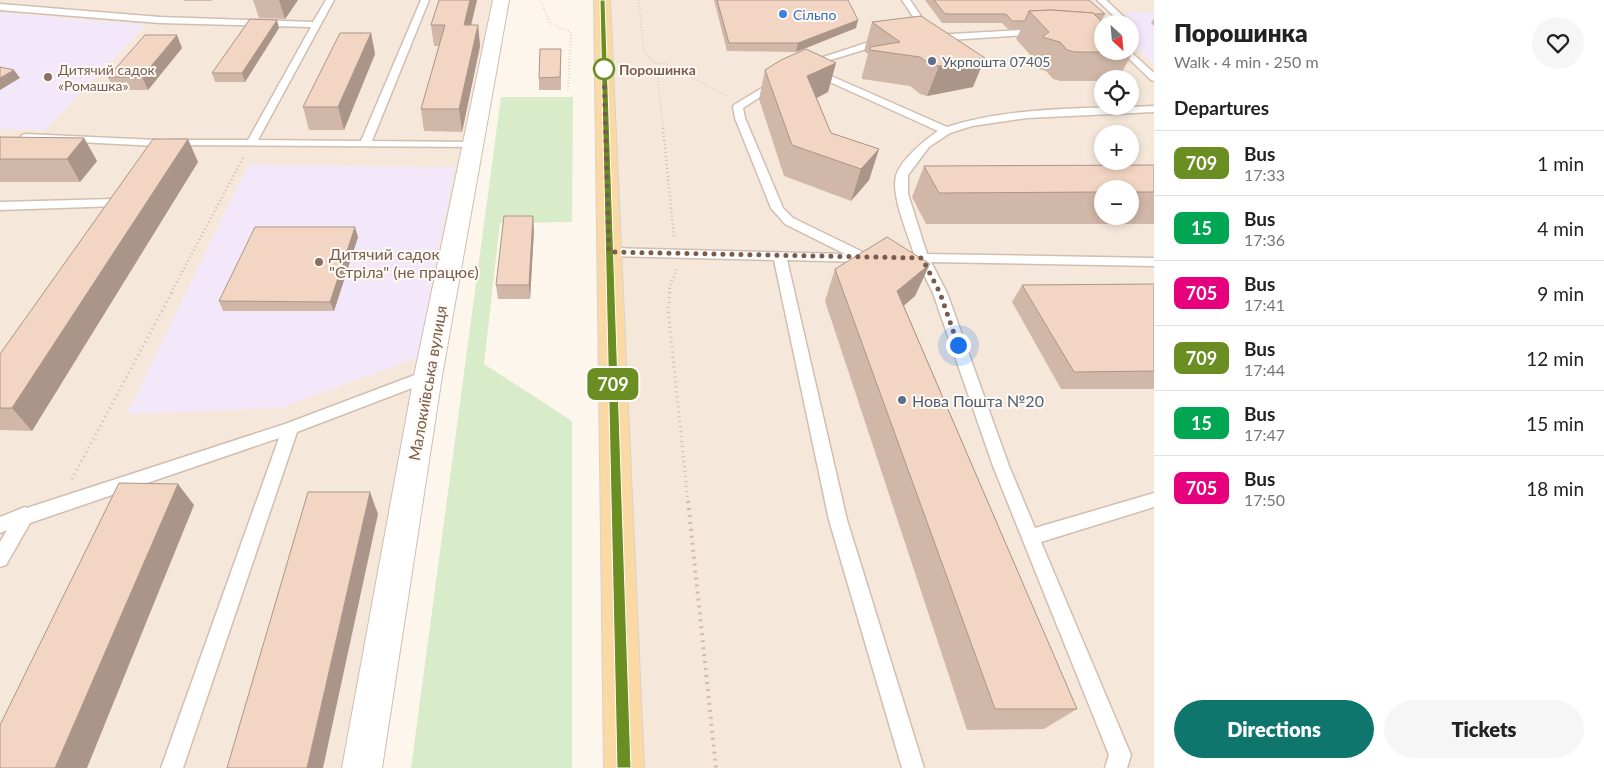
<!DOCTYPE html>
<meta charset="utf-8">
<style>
:root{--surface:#fff;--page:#f6f6f6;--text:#222;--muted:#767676;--line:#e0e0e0;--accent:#0f766e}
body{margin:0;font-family:Lato,sans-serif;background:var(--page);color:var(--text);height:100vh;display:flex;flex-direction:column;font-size:19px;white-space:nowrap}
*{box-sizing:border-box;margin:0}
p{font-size:16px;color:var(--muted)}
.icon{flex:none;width:28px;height:28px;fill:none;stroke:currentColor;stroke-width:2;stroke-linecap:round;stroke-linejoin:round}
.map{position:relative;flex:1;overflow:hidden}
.sheet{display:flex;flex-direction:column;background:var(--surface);width:450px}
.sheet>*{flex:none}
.badge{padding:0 10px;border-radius:8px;font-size:18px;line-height:32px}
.needle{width:32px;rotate:154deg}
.tools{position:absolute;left:1094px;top:15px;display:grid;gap:10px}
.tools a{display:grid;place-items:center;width:45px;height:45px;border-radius:50%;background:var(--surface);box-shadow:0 2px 8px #0003;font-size:25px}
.you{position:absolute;width:25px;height:25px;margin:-12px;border:4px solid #fff;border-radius:50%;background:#1a73e8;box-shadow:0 0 0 8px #1a73e833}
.map>.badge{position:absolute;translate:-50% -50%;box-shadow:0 0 0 2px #fff}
h2{padding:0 20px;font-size:19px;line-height:45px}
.round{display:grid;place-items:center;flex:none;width:52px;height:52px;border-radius:26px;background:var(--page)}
.overview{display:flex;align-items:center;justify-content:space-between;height:85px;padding:0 20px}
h1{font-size:24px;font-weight:800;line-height:38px}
.cta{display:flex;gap:10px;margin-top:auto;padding:10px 20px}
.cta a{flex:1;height:58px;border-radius:30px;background:var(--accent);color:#fff;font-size:20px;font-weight:800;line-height:58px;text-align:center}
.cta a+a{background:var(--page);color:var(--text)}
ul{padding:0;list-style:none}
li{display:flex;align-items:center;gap:15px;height:65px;padding:0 20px;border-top:1px solid var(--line)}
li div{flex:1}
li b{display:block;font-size:19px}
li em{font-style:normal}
li .badge{min-width:55px;font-weight:700;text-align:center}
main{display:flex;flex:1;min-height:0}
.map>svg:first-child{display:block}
.residential{fill:#f5e8da;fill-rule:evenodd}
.education{fill:#f3e8fa}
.green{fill:#d8ecc9}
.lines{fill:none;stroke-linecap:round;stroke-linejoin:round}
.service-casing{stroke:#d1beb0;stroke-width:3}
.minor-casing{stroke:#d1beb0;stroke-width:2}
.primary-casing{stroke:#dad1cd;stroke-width:2}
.path-far3{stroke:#d9b8a5;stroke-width:2;stroke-dasharray:0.5 2.5;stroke-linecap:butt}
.path-far2{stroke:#d9b8a5;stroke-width:2.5;stroke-dasharray:1 3;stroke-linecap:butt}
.path-far1{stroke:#d9b8a5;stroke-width:3;stroke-dasharray:1 4;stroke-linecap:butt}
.path{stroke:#d9b8a5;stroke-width:4;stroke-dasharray:2 5;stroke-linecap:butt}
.service{fill:#fff;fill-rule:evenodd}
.minor{fill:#fff;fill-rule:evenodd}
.primary{fill:#fbd9a5;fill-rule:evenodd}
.wall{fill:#d1b7a8;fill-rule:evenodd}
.shaded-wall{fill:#aa9588}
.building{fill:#f3d5c3;stroke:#aa9588}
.line{fill:#6b8e23;stroke:#fff}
.walk{stroke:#7a5c4d;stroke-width:5;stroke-dasharray:0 9}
.shop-dot{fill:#3f7fe0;stroke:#fffaf3;stroke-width:2}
.service-dot{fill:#5c6f8a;stroke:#fffaf3;stroke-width:2}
.stop-dot{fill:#fff;stroke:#6b8e23;stroke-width:2.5}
.education-dot{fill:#8d6e63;stroke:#fffaf3;stroke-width:2}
.labels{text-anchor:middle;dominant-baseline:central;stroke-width:4;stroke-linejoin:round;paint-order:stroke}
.far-shop-label{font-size:14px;fill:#366cbe;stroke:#fffaf3;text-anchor:start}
.far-service-label{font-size:14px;fill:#4e5e75;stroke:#fffaf3;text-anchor:start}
.far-education-label{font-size:14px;fill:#785e54;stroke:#fffaf3;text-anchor:start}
.far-stop-label{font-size:14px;font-weight:bold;fill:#7a5c4d;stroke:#fffaf3;text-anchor:start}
.education-label{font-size:16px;fill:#785e54;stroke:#fffaf3;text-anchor:start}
.street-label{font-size:16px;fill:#7a5c4d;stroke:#fffaf3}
.service-label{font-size:16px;fill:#4e5e75;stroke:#fffaf3;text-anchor:start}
</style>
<main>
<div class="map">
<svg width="1154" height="768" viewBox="0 0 1154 768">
<rect width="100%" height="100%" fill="#fdf6ec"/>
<g class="residential">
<polygon points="0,0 501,0 362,768 0,768"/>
<path d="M602 0H1154V768H624ZM1102 24H1130V51H1102ZM1102 79H1130V106H1102ZM1102 134H1130V161H1102ZM1102 189H1130V216H1102Z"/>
</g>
<g class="education">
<polygon points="0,12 146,25 45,130 0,129"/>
<polygon points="1131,12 1154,12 1154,65 1130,42 1130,24 1110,23"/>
<polygon points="248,165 455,167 417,358 280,408 127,414"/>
</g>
<polygon class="green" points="501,97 573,97 572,222 500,223 484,364 572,421 572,768 411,768"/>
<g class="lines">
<g class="service-casing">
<g id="service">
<polygon points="326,0 334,0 258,140 361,141 421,0 429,0 372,141 472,142 476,143 477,145 476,147 167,145 166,143 167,141 171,140 248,140 311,27 160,23 0,10 0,4 160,17 313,22"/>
<polygon points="902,0 910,0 925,22 924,24 918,24"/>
<polygon points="1097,0 1106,0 1124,17 1117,19"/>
<polygon points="1038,29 1041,30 1041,34 934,41 930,38 934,35"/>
<polygon points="884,40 887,41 887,45 870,48 807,67 802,64 866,43"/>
<polygon points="1121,51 1130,51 1154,73 1154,81 1151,80"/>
<path d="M813 68 947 127C1012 106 1086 109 1154 106V112L1027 118 972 126 950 133 929 147 908 175V194L927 254 1154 258V266L931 262 947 293 1009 466 1035 528 1154 493V507L1041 542 1131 755 1127 768H1105L1109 755 993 466 933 293 918 262 908 261 907 258 908 255 914 254C908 234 891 196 896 176 901 159 925 140 938 131L810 73V69Z"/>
<polygon points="777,79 782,82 780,84 743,108 745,118 783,208 793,218 869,255 870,258 864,262 787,260 847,520 924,768 902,768 829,520 774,260 609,256 603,252 609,248 845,254 785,224 771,208 735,118 733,107 734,105"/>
<polygon points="26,134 156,140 161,143 156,146 22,139 21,137 22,135"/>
<polygon points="114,199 120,203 118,206 0,210 0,202"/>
<polygon points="428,370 433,372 435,376 433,380 297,432 183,768 161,768 279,438 30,523 6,565 0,567 0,542 7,530 0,533 0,517 25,507 27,508 285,424"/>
</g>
</g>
<g class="minor-casing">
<polygon id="minor" points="493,0 509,0 442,376 382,768 342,768 414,376"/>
</g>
<g class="primary-casing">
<polygon id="primary" points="594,0 610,0 644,768 604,768"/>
</g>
<g class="path-far3">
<polyline points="540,0 551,24 571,32 568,91"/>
<polyline points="639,0 644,53 656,63 663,129"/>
<polyline points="656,63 665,63 727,96"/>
</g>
<g class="path-far2">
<polyline points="663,128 674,237"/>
<polyline points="171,293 243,158"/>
<polyline points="669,293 670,286 677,269"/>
</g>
<g class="path-far1">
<polyline points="670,292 668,310 688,502"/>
<polyline points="72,479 172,292"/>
</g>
<polyline class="path" points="688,501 716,768"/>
<use href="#service" class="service"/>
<use href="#minor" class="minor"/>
<use href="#primary" class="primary"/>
</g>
<g class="wall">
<polygon points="183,0 212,0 211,1 184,1"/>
<polygon points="253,0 298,0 285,19 259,18"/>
<polygon points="477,0 471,25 478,25 480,46 462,132 424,131 421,109 439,46 434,46 431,25"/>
<polygon points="714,0 848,0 856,28 796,52 727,51"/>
<polygon points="925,0 1089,0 1105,14 1101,21 1133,52 1118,79 1102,79 1102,81 1060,81 1053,79 1046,71 1028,66 1032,57 1016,39 1021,29 1008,29 1002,23 942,23"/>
<polygon points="1154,18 1154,26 1151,23"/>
<polygon points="872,22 973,87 927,96 920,94 910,86 862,79 862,76 868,54 864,51"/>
<polygon points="279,28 245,82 215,82 212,73"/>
<polygon points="371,33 375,54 344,130 309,130 303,107"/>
<polygon points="182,48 148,90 114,90 108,77"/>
<polygon points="561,61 561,90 539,90 539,78"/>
<polygon points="836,63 828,92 817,98 831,133 879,149 869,180 851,201 784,176 759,99 765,70"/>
<polygon points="0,137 84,138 97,161 80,182 0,182"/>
<polygon points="198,162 32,431 0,430 0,354"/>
<path d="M1154 165V224H926L912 197 924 166ZM1102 189H1130V216H1102Z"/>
<polygon points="534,230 530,299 498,299 496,285"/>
<polygon points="358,237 334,311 223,311 219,301"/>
<polygon points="835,269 915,296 904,306 1077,709 1044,729 967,730 825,301"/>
<polygon points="1154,284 1154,389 1061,389 1012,302 1022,285"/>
</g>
<g class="shaded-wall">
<polygon points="279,0 298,0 285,19"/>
<polygon points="470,0 477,0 466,46 464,25"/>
<polygon points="277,20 279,28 245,82 242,73"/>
<polygon points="858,20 856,28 796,52 798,43"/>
<polygon points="478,25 480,46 462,132 459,109"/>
<polygon points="371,33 375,54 344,130 338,107"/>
<polygon points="177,35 182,48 148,90 142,77"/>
<polygon points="985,58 973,87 927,96 939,66"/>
<polygon points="836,63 828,92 800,106 807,76"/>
<polygon points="14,70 20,78 0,90 0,78"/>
<polygon points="84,138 97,161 80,182 67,159"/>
<polygon points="188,139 198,162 32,431 12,408"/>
<polygon points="879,149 869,180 851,201 861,169"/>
<polygon points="533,216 534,230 530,299 529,285"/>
<polygon points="355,227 358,237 334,311 330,302"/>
<polygon points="930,264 915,296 883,322 897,291"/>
<polygon points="178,484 194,505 87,768 55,768"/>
<polygon points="370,492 378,514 323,768 307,768"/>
</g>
<g class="building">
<polygon points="439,0 470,0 464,25 478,25 459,109 421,109 445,25 431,25"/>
<polygon points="717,0 848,0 858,20 798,43 729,43"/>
<polygon points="934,0 1089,0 1105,14 1094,14 1093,13 1051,10 1029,11 1025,21 1012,21 1006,14 945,14"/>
<polygon points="1051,10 1093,13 1104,24 1102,24 1102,51 1130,51 1130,49 1133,52 1075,52 1067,50 1060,42 1042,37 1049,32 1029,11"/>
<polygon points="921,16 985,58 939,66 931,65 920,57 870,50 870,47 900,42 872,22"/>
<polygon points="250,19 277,20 242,73 212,73"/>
<polygon points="340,33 371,33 338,107 303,107"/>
<polygon points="145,35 177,35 142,77 108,77"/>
<polygon points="540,49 561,49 560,77 539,78"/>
<polygon points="806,49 836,63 807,76 831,133 879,149 861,169 792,145 765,70 781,60"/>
<polygon points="0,67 14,70 0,78"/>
<polygon points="0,137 84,138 67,159 0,159"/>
<polygon points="153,139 188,139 12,408 0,408 0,354"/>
<polygon points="1154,165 1154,192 1130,192 1130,189 1102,189 1102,192 939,193 924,166"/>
<polygon points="504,216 533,216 529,285 496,285"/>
<polygon points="255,227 355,227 330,302 219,301"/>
<polygon points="887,237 930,264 897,291 1077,709 995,709 835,269"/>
<polygon points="1154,284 1154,371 1074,372 1022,285"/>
<polygon points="119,483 178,484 55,768 0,768 0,725"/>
<polygon points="308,492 370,492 307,768 227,768"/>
</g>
<polygon class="line" points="600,0 605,0 631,768 617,768"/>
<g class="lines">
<polyline class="walk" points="604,69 609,252 922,258 940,293 958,345"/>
</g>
<circle class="shop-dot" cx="783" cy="14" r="5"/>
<g class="service-dot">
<circle cx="932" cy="61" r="5"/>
<circle cx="902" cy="400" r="5"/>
</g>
<circle class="stop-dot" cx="604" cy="69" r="10"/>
<g class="education-dot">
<circle cx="48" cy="77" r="5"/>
<circle cx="319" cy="262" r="5"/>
</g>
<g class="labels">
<g class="far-shop-label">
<text x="793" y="14">Сільпо</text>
</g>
<g class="far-service-label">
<text x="942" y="61">Укрпошта 07405</text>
</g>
<g class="far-education-label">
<text x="58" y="69">Дитячий садок<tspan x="58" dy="16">«Ромашка»</tspan></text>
</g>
<g class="far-stop-label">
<text x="619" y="69">Порошинка</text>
</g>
<g class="education-label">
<text x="329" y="253">Дитячий садок<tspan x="329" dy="18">"Стріла" (не працює)</tspan></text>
</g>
<g class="street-label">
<text transform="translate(427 383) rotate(-80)">Малокиївська вулиця</text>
</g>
<g class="service-label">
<text x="912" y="400">Нова Пошта №20</text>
</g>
</g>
</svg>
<div class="tools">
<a><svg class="needle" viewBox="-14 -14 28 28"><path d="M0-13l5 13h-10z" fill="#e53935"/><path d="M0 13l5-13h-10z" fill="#767676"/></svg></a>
<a><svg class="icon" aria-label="locate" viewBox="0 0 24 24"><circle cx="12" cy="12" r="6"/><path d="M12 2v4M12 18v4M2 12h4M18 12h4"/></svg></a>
<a>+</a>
<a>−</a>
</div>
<div class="you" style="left:958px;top:345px"></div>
<b class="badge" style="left:613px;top:384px;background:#6b8e23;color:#fff">709</b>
</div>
<section class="sheet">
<div class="overview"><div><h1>Порошинка</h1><p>Walk · 4 min · 250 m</p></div><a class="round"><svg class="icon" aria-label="heart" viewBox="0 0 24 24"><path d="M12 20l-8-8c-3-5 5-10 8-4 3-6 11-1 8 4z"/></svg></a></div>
<h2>Departures</h2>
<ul>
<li><span class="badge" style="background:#6b8e23;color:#fff">709</span><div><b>Bus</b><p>17:33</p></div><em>1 min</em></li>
<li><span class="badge" style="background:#00a651;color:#fff">15</span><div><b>Bus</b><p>17:36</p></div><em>4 min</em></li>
<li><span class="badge" style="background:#e6007e;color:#fff">705</span><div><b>Bus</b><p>17:41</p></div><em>9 min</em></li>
<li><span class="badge" style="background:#6b8e23;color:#fff">709</span><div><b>Bus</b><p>17:44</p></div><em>12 min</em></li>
<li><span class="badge" style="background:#00a651;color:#fff">15</span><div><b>Bus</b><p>17:47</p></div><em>15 min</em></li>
<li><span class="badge" style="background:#e6007e;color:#fff">705</span><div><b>Bus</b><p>17:50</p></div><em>18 min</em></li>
</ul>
<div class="cta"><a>Directions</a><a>Tickets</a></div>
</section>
</main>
